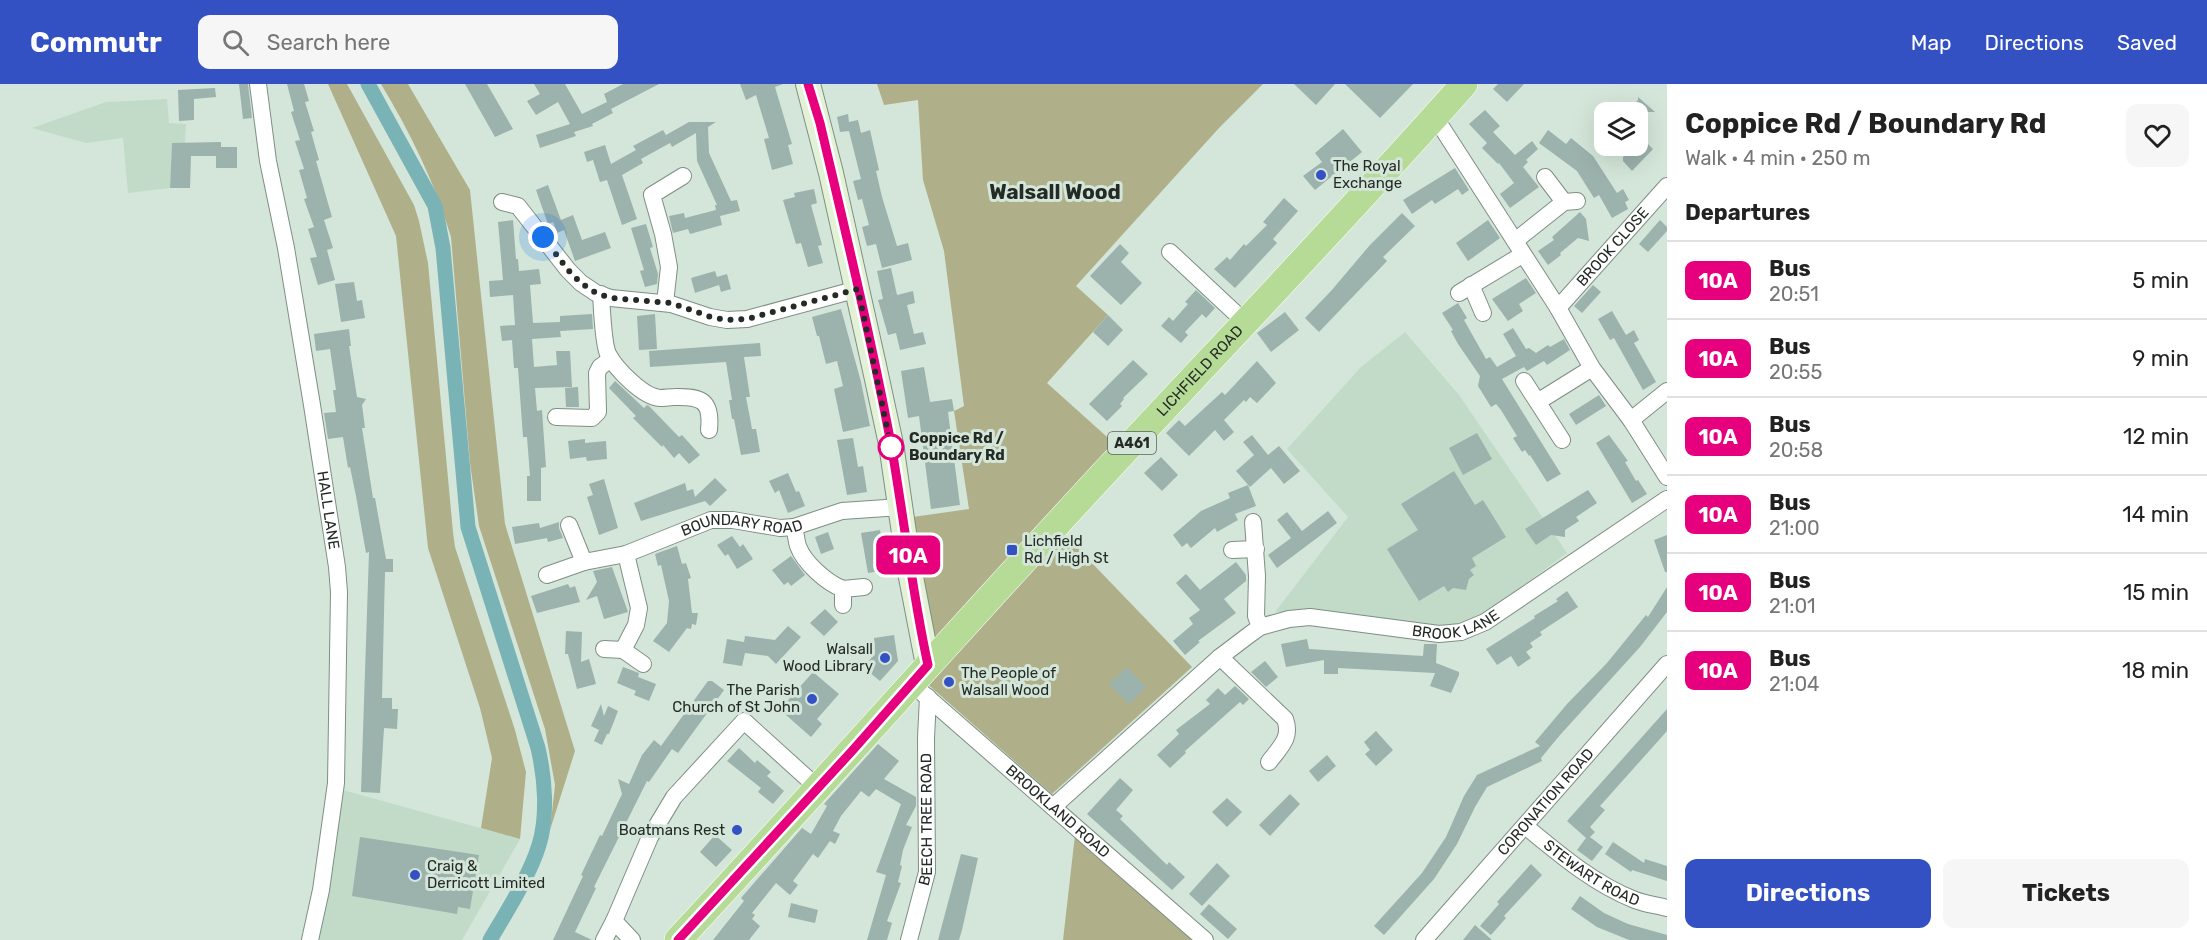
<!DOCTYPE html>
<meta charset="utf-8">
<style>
:root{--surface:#fff;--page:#f6f6f6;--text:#222;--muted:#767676;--line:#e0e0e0;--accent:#3351c2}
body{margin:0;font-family:Rubik,sans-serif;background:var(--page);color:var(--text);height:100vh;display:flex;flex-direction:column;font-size:22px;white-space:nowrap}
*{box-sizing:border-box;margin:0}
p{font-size:20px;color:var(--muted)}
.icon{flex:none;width:33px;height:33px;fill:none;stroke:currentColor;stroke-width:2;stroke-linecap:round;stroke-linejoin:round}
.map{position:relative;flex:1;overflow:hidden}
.sheet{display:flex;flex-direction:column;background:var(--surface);width:540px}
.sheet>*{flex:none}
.badge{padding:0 12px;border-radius:9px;font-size:21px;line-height:39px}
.buttons{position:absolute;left:1594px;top:18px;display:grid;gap:12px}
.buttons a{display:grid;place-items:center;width:54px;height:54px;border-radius:12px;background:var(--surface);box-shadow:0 6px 24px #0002;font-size:30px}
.you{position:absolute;width:30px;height:30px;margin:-15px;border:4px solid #fff;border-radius:50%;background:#1a73e8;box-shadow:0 0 0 9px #1a73e833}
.map>.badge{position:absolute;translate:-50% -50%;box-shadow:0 0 0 3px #fff}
h2{padding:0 18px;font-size:22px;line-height:54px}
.round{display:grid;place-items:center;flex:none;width:63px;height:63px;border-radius:12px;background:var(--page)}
.head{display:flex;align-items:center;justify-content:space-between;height:102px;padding:0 18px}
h1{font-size:28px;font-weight:700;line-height:45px}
.cta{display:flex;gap:12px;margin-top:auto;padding:12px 18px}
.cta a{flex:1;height:69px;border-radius:12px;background:var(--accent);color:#fff;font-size:24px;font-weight:700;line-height:69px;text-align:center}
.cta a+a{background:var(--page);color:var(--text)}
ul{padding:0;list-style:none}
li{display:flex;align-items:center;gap:18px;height:78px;padding:0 18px;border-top:2px solid var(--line)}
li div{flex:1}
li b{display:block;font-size:22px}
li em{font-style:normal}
li .badge{min-width:66px;font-weight:700;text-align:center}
header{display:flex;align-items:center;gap:36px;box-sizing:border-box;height:84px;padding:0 30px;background:var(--accent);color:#fff}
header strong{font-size:28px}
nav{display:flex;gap:33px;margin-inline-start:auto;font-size:21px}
.search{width:420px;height:54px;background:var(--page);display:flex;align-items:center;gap:15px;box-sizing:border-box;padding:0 21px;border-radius:12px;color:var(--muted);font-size:22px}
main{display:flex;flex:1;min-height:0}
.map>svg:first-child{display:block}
.built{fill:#c2dbc9}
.green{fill:#afb089}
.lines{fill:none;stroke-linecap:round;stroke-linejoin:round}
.canal{stroke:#7ab3b6;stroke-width:15}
.building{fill:#9cb2ac}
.minor-casing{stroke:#7e8f83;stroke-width:18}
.secondary-casing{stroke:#7e8f83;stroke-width:26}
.trunk-casing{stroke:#fff;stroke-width:28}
.minor{stroke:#fff;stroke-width:16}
.secondary{stroke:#e3f2d7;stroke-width:24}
.trunk{stroke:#b6db96;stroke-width:27}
.line-casing{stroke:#fff;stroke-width:14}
.line{stroke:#e6007e;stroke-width:9}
.walk{stroke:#242b26;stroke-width:6;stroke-dasharray:0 10.8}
.poi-dot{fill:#3351c2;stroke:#d4e6d9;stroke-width:2}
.stop-dot{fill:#fff;stroke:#e6007e;stroke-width:3}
.labels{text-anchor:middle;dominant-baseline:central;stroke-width:6;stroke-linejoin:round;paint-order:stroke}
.shield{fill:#d4e6d9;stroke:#59635c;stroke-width:1.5}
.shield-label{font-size:14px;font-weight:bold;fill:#242b26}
.poi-label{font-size:15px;fill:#242b26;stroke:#d4e6d9;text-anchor:start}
.street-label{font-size:15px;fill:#242b26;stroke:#d4e6d9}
.stop-label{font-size:15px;font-weight:bold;fill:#242b26;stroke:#d4e6d9;text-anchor:start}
.district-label{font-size:21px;font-weight:bold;fill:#242b26;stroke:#d4e6d9}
</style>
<header>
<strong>Commutr</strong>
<div class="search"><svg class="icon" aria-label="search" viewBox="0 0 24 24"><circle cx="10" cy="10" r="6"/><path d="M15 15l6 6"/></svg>Search here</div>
<nav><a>Map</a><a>Directions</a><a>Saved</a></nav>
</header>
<main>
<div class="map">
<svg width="1667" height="856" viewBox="0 0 1667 856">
<rect width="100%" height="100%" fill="#d4e6d9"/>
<g class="built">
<polygon points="167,15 169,39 186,40 185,59 172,59 170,104 128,109 123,54 86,59 32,44 106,18"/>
<polygon points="1405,248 1459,311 1567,469 1481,532 1458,540 1439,541 1319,528 1275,528 1348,433 1287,365 1361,283"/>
<polygon points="343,706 520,755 462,856 318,856"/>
</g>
<g class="green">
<polygon points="328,0 347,0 414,121 419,137 428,179 453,448 455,463 515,646 526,688 520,755 481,744 492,674 480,624 428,464 396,152"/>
<path d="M381 0H408L470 106 505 440 575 667 550 746 555 701 545 645 479 442 470 379 451 153C435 99 410 48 381 0Z"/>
<polygon points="877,0 1263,0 1219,44 1076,202 1108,231 1047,299 1116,361 930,568 913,433 969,425 954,327 964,322 944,167 923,96 918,16 884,21"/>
<polygon points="1065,451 1192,583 1052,710 923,596"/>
<polygon points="1075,751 1195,856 1063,856"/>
</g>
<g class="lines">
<path class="canal" d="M368 0 435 122 443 164 468 443 538 664C545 694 548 732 539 761 530 791 506 829 490 856"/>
</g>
<g class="building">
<polygon points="239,0 248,0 252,34 243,35"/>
<polygon points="287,0 304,0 309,17 305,18 314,47 311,48 319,76 316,77 332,133 324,136 333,164 327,166 335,196 318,201 310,174 317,173 308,145 314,143 304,115 307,114 299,86 304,85 295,57 300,56 291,28 294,27"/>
<polygon points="465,0 487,0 513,45 495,53"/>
<polygon points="534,0 565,0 582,30 607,18 604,10 623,0 659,0 611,25 613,29 592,40 593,42 574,48 576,52 540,64 536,51 570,40 558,18 536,31 527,17 540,10"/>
<polygon points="740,0 783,0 775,3 792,60 788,61 793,80 772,86 764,55 769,54 756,11 746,16"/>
<polygon points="1294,0 1335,0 1316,21"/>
<polygon points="1345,0 1413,0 1380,34"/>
<polygon points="1498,0 1524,0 1507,18 1493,5"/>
<polygon points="215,4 216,13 194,15 194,36 179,37 178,6"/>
<polygon points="1638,13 1655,28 1648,28 1638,40 1638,28 1626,28 1638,16"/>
<polygon points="1485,26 1500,42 1493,48 1515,71 1532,57 1538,65 1526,76 1528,78 1523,83 1539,103 1510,124 1500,110 1514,99 1499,79 1498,80 1482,64 1487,59 1469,40"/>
<polygon points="848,30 849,38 858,36 861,49 870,46 879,86 876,87 882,113 897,162 908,159 912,176 882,184 876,160 867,162 862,143 869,141 862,115 858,116 853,97 861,95 849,47 840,48 837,33"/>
<polygon points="689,38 716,38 708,43 709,69 731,117 737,116 740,127 720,132 722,141 690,150 688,145 673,149 669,132 684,129 685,134 716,126 715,121 717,121 697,77 696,49 672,63 670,59 641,75 643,79 622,91 637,135 622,141 607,96 600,98 593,76 587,78 584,68 605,61 611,80 636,66 633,62 663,46 667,53 666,51"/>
<polygon points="1343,45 1362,68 1315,106 1303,92 1322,78 1315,69"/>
<polygon points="1548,46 1566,60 1571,54 1593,72 1617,109 1623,105 1629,116 1625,118 1628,125 1612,134 1599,111 1594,114 1577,87 1539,59"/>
<polygon points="1642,54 1653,65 1632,87 1623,77 1623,73 1634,62 1638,62 1638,58"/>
<polygon points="221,58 221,63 237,63 237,84 216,84 216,72 191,72 190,104 170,104 172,59"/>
<polygon points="1455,84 1469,106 1462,111 1458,105 1435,120 1432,116 1412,130 1403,116"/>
<polygon points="548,101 561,136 573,131 582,156 605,148 611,164 575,177 564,146 557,149 553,138 548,140 536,106"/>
<polygon points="814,105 817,119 811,121 822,161 818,162 823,179 808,183 801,159 796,160 783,116 795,113 794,109"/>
<polygon points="1284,114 1298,127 1273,155 1277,159 1235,204 1214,185 1227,173 1230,176 1244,160 1246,162 1267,141 1263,138"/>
<polygon points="1580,128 1586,135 1589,157 1578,154 1560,169 1561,171 1548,181 1538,167 1554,156 1552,153"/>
<polygon points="1402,129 1415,142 1383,173 1387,177 1319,248 1305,234 1331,207 1370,161"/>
<polygon points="513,136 516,175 518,175 519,187 539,185 541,200 530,201 533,239 560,238 560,240 560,232 592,230 593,245 560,247 561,253 532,255 534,283 557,281 556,267 570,267 572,303 535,304 537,327 542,326 546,383 541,384 541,417 527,417 527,392 530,392 527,353 523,353 518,284 514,284 512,256 502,257 500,242 515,241 513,211 490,213 489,197 503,196 498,138"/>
<polygon points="1488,136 1500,154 1468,177 1456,159"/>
<polygon points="1660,136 1667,143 1667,147 1648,168 1639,160"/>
<polygon points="646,140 653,163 650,164 658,190 657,200 645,203 640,187 644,186 631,144"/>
<polygon points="1120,160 1129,169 1121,178 1142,199 1121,221 1090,192"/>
<polygon points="891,184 897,211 913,207 915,219 907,221 914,250 923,248 926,260 900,266 896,249 888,251 878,216 883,215 877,187"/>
<polygon points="715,187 717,193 727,190 731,205 721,208 719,201 695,209 691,194"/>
<polygon points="1526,194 1536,209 1519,220 1523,227 1508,237 1492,215"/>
<polygon points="354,198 357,217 362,216 365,234 341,238 335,200"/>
<polygon points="1593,201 1601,208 1582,229 1574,222"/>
<polygon points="1196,206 1215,224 1206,234 1202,230 1185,248 1188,251 1181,259 1161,242 1169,233 1173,237 1188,220 1185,218"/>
<polygon points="1458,219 1467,234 1464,236 1486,275 1490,273 1497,283 1516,272 1503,250 1513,244 1526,265 1529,264 1536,269 1548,261 1550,263 1564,255 1570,266 1547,281 1544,277 1527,287 1524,283 1502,295 1561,390 1547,398 1530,371 1529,372 1525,366 1522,368 1513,354 1517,352 1501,326 1496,320 1491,323 1478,302 1480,292 1458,260 1451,247 1453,246 1442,229"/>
<polygon points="841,225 861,298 870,342 843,348 834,305 843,302 837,277 826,280 819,252 817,252 812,233"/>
<polygon points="1612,227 1626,251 1634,246 1639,256 1634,259 1656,298 1643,306 1614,254 1610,256 1598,235"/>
<polygon points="1285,228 1299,246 1271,268 1257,249"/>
<polygon points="655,230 657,265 639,266 637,232"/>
<polygon points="1108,231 1123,246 1108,262 1093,248"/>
<polygon points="349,245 351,262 349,262 357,313 366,315 362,321 365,344 362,344 373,414 375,414 386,475 393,475 393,488 385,488 382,614 392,614 392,625 398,625 397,645 384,644 380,709 361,708 369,468 366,469 356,412 350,383 348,384 343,353 328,355 324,329 336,328 333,306 336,306 330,265 316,267 314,250"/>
<polygon points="760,259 761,272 744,273 750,313 746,313 750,334 752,345 756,345 760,368 741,371 734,335 732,335 729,316 732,316 726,278 650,283 649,267"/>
<polygon points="1133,276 1148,290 1123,314 1124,315 1120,320 1122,322 1107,337 1089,320"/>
<polygon points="1257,277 1276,299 1257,319 1250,313 1246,318 1244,316 1224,336 1234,348 1224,357 1215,346 1189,372 1166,349 1179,336 1185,342 1222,308 1225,311"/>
<polygon points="924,283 930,318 952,315 954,327 948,328 960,421 931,425 919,332 908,334 901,287"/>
<polygon points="615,297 644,324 647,321 649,322 679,353 682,351 700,371 689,380 679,369 674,374 663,361 662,363 633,334 636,332 609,304"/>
<polygon points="578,303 579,323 566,323 565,304"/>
<polygon points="1599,311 1606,322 1576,341 1569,330"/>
<polygon points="1477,349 1492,375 1463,391 1449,364"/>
<polygon points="1252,351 1268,371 1279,362 1300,387 1284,400 1271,384 1250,403 1236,387 1254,371 1243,358"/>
<polygon points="1609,351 1628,377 1625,378 1636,397 1638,396 1647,410 1632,419 1596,359"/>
<polygon points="853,354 858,383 863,382 867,408 847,411 837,356"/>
<polygon points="585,355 585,359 606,357 607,375 587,377 586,373 570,375 568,357"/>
<polygon points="1161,373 1178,391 1162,407 1144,389"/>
<polygon points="1454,387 1475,421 1483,416 1506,453 1472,474 1476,482 1470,486 1474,491 1469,495 1466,506 1453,504 1448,508 1444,502 1419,517 1387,465 1418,446 1401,420"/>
<polygon points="788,389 796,408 799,407 805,422 788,429 779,406 775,409 769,397"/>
<polygon points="715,394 727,406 710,422 705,417 641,437 634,419 685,399 687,407 693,405 695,413"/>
<polygon points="604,395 618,444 599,451 587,413 593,411 589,400"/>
<polygon points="1248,401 1256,422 1235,430 1238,436 1217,448 1215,444 1191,464 1187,459 1182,463 1173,451 1201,427 1230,414 1228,409"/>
<polygon points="1588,406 1597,419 1576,433 1579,437 1565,446 1565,453 1551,451 1536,461 1525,445"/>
<polygon points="1328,427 1337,439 1277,484 1268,471 1291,454 1277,436 1287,428 1302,447"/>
<polygon points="559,438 559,444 563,454 548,458 547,454 515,460 512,443 539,439 540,444"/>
<polygon points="880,446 886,486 868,489 861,449"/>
<polygon points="828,448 834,465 821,470 815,453"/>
<polygon points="1667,451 1667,488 1665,488 1654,456"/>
<polygon points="732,452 740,463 743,460 753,475 737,485 728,470 725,472 717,461"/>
<polygon points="677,462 682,480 686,479 691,494 688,495 692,529 698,529 696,541 692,540 691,545 687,544 669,568 653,557 667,539 669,517 661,481 658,482 655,470"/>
<polygon points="791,472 805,491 791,502 788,498 784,501 772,486"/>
<polygon points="1236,478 1246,491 1246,497 1224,515 1236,529 1198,557 1200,558 1185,571 1173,557 1193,540 1189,534 1200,526 1176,499 1186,490 1200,506"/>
<polygon points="612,483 628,528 604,535 597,512 586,516 597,498 593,487"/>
<polygon points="568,500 570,504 575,502 580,518 537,529 531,512"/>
<polygon points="1667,503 1667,528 1640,563 1560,651 1541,674 1542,677 1487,703 1475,723 1457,760 1434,795 1384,851 1374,842 1422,789 1446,753 1464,712 1477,691 1540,662 1535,658 1567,620 1607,579 1646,531 1648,533"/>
<polygon points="1567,507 1578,523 1540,548 1542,551 1530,559 1533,563 1526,568 1531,574 1518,583 1511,572 1497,581 1486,565 1535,534 1534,532 1558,517 1556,515"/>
<polygon points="825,525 838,538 824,552 810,539"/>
<polygon points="788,542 801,553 776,580 768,572 745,569 742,582 723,579 727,555 744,558 745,552 775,556"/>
<polygon points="566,547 582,548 581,578 589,575 596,600 577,605 568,570 565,570"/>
<polygon points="894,551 898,577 880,597 863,583 875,570 874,554"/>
<polygon points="1307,555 1309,565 1423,572 1424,560 1437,560 1436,579 1459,588 1459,591 1451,609 1430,602 1435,589 1338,584 1338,590 1324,590 1324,576 1286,583 1281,560"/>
<polygon points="1265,577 1278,593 1266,603 1251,588"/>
<polygon points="623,583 639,589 638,593 656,600 649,617 634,611 636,607 617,599"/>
<polygon points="1127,583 1146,603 1129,620 1109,600"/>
<polygon points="813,588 839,610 817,635 822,640 811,653 786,631 790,626 784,621"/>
<polygon points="708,597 712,597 724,606 678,669 672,665 649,698 647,697 594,803 596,804 575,848 592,856 553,856 583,792 581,791 600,751 602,752 622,710 618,695 629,700 642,671 654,656 661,662"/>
<polygon points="1235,602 1249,615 1243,621 1240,618 1185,667 1186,669 1170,684 1157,671 1179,650 1176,646 1210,620 1206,616 1218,604 1225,611"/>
<polygon points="601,620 604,632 608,622 618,627 609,650 607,650 602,661 594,657 599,646 591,642"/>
<polygon points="1667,625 1667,647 1600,722 1605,726 1590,743 1595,748 1590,753 1603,763 1592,777 1577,766 1586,754 1567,737"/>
<polygon points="1376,647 1393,666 1376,682 1365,670 1370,666 1364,658"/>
<polygon points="878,660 899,677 884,695 916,713 916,722 906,741 912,743 903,766 900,781 902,782 898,798 901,799 887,837 892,839 887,856 867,856 886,791 876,788 901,720 876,705 869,713 861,707 841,732 833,747 840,750 835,760 830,757 818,774 813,770 793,797 798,801 790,811 776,799 752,829 755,831 752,835 760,842 749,856 713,856 744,817 741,814 802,744 811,750 827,722 824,720"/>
<polygon points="739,664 755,679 757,676 771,688 767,692 784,707 773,720 758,708 761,704 727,677"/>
<polygon points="1327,671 1336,682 1318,698 1309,687"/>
<polygon points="1120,694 1133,706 1116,726 1123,732 1120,735 1167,781 1169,778 1185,793 1172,806 1087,730"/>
<polygon points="1290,710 1300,720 1270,752 1259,741"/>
<polygon points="1227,714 1242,728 1227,743 1212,728"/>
<polygon points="715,751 732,766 716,783 700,768"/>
<polygon points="360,753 479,771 470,825 458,823 457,830 352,812"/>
<polygon points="1613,758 1644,779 1645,775 1667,782 1667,797 1632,786 1631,788 1605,770"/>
<polygon points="961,770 978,774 962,846 959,856 938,856"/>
<polygon points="1217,779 1230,792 1202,822 1189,810"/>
<polygon points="1531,780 1542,791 1504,832 1506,834 1491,851 1480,842 1499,820 1497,818"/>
<polygon points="1580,812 1604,829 1628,840 1667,851 1667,856 1629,856 1597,843 1571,825"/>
<polygon points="791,819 818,826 815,839 788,833"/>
<polygon points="1209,820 1237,845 1228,855 1200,830"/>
<polygon points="1475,841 1492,856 1463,856"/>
</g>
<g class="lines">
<g class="minor-casing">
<g id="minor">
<path id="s1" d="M258 0 268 77 286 164 312 321 337 483 339 508 336 699 321 806 310 856"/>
<polyline points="1435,33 1558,224 1592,284 1631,336 1667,393"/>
<polyline points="1545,93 1564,118"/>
<polyline points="502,118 518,122 568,186 581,199 596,209 611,214 671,220 710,233 727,236 747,235 858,205"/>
<polyline points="1515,157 1564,118 1577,117"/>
<polyline points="1170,168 1246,239"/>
<polyline points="1471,201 1483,229"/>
<polyline points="1459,209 1522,171"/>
<path d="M601 210C602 225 603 259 608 270 616 285 643 313 660 314 665 314 670 313 674 313 702 312 712 317 709 346"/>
<polyline points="665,219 669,183 663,150 652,111 683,92"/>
<path id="s2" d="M1558 224 1667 102"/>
<polyline points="1524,297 1562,356"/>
<polyline points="1539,317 1592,284"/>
<polyline points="556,333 592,334 598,328 597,289 600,283 611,275"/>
<polyline points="1631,336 1667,307"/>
<polyline points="1253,438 1257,492 1256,532 1260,543"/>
<polyline points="569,441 584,478"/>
<path d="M794 443C796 449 796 456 798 462 804 479 827 499 843 505"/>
<polyline points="1232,466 1256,465"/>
<path id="s3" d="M547 491 584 478 626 470 711 436H733L780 444 794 443 842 427 901 423"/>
<polyline points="843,521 843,505 864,503"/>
<polyline points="604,565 623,566 643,580"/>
<polyline points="623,566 636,541 639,524 626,470"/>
<path d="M1220 573 1285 635C1292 654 1280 663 1269 678"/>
<path id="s4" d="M911 599 1205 856"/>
<path id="s5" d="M1053 723 1220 573 1249 551 1260 543 1289 535 1310 533 1439 550 1461 548 1485 538 1667 415"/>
<path id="s6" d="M1525 742C1559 770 1594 800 1635 816 1645 820 1656 821 1667 824"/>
<polyline points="604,856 614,837"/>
<polyline points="632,856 614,837 650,753 674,713 744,637 818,704"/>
<path id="s7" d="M909 856 927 788 926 654 928 613"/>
<path id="s8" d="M1424 856 1667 580"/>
</g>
</g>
<g class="secondary-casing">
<polyline id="secondary" points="808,0 831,89 875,286 891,360 909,483 928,581"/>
</g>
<g class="trunk-casing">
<g id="trunk">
<path id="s9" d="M678 856C823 700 963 541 1107 386 1227 257 1348 131 1464 0"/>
</g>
</g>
<use href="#minor" class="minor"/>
<use href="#secondary" class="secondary"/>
<use href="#trunk" class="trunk"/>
</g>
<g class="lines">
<g class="line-casing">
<path id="line" d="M678 856 852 667 928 581C912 508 904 434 891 360 871 253 845 146 820 39L808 0"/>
</g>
<use href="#line" class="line"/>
<polyline class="walk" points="543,153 568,186 581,199 596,209 611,214 671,219 711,233 727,236 747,235 858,205 891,363"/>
</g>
<g class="poi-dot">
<circle cx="1321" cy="91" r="6"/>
<rect x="1006" y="460" width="12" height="12" rx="3"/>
<circle cx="885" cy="574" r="6"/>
<circle cx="949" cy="598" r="6"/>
<circle cx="812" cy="615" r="6"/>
<circle cx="737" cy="746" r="6"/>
<circle cx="415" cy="791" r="6"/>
</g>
<circle class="stop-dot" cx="891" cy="363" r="12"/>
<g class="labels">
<rect class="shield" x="1108" y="348" width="48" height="22" rx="4.5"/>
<g class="shield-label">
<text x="1132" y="359">A461</text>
</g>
<g class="poi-label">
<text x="1333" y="82">The Royal<tspan x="1333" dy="17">Exchange</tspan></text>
<text x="1024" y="457">Lichfield<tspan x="1024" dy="17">Rd / High St</tspan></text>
<text x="873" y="565" text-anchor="end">Walsall<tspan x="873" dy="17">Wood Library</tspan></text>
<text x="961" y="589">The People of<tspan x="961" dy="17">Walsall Wood</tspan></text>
<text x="800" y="606" text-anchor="end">The Parish<tspan x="800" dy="17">Church of St John</tspan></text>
<text x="725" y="746" text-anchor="end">Boatmans Rest</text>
<text x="427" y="782">Craig &amp;<tspan x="427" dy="17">Derricott Limited</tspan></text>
</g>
<g class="street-label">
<text stroke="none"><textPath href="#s2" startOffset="82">BROOK CLOSE</textPath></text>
<text stroke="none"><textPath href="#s9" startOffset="772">LICHFIELD ROAD</textPath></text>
<text stroke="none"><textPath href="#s1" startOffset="432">HALL LANE</textPath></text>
<text stroke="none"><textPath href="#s3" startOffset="204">BOUNDARY ROAD</textPath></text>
<text stroke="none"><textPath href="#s5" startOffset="474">BROOK LANE</textPath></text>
<text stroke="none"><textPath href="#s8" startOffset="184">CORONATION ROAD</textPath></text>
<text stroke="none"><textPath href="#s4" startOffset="195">BROOKLAND ROAD</textPath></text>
<text stroke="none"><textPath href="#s7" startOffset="123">BEECH TREE ROAD</textPath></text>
<text stroke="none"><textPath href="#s6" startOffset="82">STEWART ROAD</textPath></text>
</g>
<g class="stop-label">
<text x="909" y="354">Coppice Rd /<tspan x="909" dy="17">Boundary Rd</tspan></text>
</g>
<g class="district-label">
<text x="1055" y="107">Walsall Wood</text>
</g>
</g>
</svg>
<div class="buttons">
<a><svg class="icon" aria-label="layers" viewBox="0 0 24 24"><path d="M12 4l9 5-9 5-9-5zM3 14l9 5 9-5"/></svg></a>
</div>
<div class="you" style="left:543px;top:153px"></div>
<b class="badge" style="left:908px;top:471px;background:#e6007e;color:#fff">10A</b>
</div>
<section class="sheet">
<div class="head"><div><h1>Coppice Rd / Boundary Rd</h1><p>Walk · 4 min · 250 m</p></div><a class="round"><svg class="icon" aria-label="heart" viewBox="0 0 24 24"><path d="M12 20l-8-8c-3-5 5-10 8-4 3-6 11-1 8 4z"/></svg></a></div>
<h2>Departures</h2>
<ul>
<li><span class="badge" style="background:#e6007e;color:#fff">10A</span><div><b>Bus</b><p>20:51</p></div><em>5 min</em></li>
<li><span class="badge" style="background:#e6007e;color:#fff">10A</span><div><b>Bus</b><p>20:55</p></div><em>9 min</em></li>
<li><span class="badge" style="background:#e6007e;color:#fff">10A</span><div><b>Bus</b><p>20:58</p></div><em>12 min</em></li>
<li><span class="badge" style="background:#e6007e;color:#fff">10A</span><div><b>Bus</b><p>21:00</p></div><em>14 min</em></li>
<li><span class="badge" style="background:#e6007e;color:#fff">10A</span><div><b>Bus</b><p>21:01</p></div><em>15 min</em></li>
<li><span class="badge" style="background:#e6007e;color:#fff">10A</span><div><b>Bus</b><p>21:04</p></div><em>18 min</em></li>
</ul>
<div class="cta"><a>Directions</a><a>Tickets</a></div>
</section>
</main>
